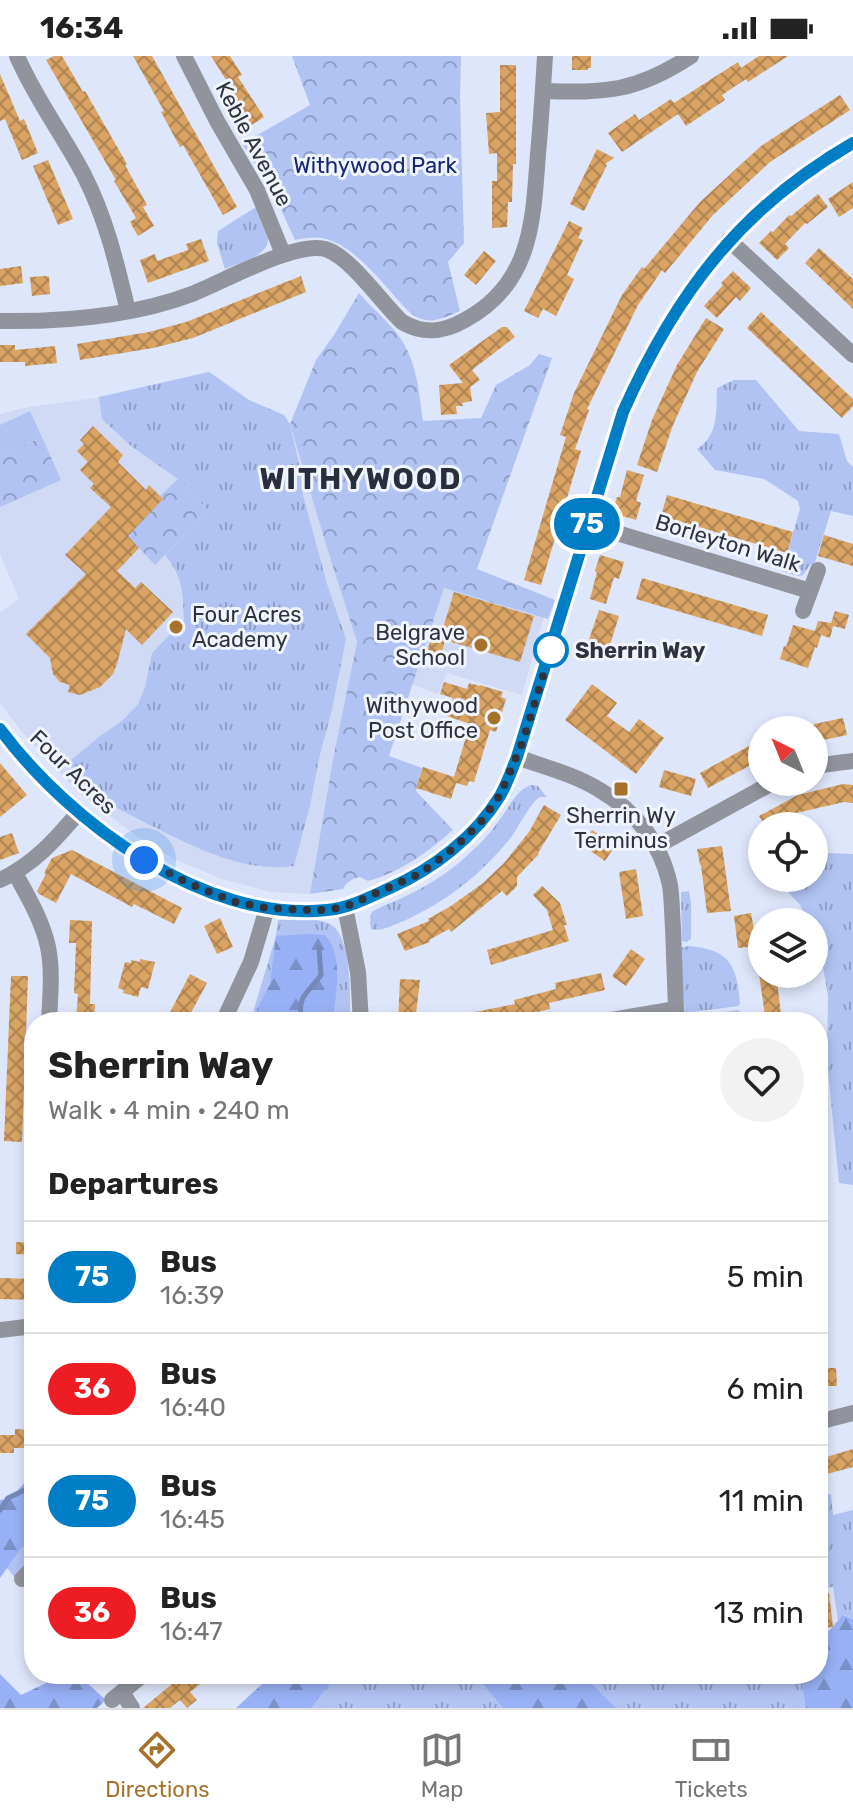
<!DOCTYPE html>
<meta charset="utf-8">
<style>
:root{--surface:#fff;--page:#f2f2f2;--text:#222;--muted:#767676;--line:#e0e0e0;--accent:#a6712a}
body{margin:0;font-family:Rubik,sans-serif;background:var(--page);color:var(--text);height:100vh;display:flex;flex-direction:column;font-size:30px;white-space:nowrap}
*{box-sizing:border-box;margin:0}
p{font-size:26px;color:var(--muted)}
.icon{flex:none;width:44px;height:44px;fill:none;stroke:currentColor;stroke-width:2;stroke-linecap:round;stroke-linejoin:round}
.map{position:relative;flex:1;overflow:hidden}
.sheet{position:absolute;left:24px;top:956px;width:804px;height:672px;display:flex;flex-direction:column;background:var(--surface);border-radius:32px;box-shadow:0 4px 12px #0003}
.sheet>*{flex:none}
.badge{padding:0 16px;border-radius:26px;font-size:28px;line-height:52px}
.needle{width:52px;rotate:317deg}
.fabs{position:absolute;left:748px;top:660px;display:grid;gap:16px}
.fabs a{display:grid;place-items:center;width:80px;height:80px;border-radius:50%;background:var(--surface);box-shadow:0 4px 12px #0003;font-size:40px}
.you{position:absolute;width:40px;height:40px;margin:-20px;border:6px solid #fff;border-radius:50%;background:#1a73e8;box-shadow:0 0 0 12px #1a73e833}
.map>.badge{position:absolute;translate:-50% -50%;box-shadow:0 0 0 4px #fff}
h2{padding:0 24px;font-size:30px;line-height:72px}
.round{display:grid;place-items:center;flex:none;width:84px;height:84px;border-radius:42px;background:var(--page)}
.summary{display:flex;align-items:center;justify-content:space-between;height:136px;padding:0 24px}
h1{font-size:38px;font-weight:700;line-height:60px}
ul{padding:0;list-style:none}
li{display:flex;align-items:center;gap:24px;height:112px;padding:0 24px;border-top:2px solid var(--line)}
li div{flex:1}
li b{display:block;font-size:30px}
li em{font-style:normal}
li .badge{min-width:88px;font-weight:700;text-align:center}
.status{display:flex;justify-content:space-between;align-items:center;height:56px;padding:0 40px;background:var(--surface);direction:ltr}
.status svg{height:22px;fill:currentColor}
.tabs{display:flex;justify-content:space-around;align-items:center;height:112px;border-top:2px solid var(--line);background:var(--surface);font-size:22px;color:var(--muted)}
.tabs a{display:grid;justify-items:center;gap:4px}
.tabs .on{color:var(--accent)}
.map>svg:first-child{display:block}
.built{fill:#d0daf4}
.grass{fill:url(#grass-tufts)}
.forest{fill:url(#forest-firs)}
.park{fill:url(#park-crowns)}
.pitch{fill:#b1c3f3}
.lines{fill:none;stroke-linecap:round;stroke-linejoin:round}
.stream{stroke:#7688ba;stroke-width:5}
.building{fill:url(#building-cross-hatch)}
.minor{stroke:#91949c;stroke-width:16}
.line-casing{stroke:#fff;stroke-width:18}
.line{stroke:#007ec5;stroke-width:12}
.walk{stroke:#30333b;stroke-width:8;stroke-dasharray:0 14.4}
.poi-dot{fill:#a6712a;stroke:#f0f4fc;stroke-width:3}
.stop-dot{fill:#fff;stroke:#007ec5;stroke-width:4}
.labels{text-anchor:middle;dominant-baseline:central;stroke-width:6;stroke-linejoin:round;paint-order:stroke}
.street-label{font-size:22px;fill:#30333b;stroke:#f0f4fc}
.park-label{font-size:22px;fill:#192875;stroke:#f0f4fc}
.poi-label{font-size:22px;fill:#30333b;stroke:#f0f4fc;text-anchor:end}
.stop-label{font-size:22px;font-weight:bold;fill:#30333b;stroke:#f0f4fc;text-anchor:start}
.district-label{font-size:30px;font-weight:bold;letter-spacing:2px;fill:#282e3d;stroke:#f0f4fc}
</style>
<div class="status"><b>16:34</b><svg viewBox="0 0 49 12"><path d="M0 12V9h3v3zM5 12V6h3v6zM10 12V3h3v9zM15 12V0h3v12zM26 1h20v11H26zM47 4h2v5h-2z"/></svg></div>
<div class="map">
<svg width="853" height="1652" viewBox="0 0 853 1652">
<defs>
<pattern id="grass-tufts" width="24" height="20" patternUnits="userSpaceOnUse" patternTransform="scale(2)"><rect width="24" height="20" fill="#b1c3f3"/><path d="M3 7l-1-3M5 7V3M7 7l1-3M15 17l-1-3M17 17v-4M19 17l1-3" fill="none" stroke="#909fc6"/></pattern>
<pattern id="forest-firs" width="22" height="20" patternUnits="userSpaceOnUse" patternTransform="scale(2)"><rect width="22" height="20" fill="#98b0f5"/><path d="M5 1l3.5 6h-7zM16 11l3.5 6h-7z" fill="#7c90c8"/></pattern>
<pattern id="park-crowns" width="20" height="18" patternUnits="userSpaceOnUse" patternTransform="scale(2)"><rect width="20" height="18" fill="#b1c3f3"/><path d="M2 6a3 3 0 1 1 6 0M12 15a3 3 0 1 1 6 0" fill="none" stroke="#909fc6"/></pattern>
<pattern id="building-cross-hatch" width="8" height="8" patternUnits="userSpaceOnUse" patternTransform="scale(2)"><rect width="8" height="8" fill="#d8a363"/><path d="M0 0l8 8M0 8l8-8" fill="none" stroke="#b08553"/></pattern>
</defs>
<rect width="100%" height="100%" fill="#dee6fb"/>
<g class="built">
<polygon points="209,316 249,344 284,359 290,368 327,492 357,586 333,703 310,838 271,836 222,823 176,804 142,784 78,736 22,676 0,647 0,556 19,543 0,498 0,358 28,351 96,342"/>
<polygon points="444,532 544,561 522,639 447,617 438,638 412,628"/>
</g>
<g class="grass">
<path d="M256 151C260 160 267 172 268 181 270 201 238 207 225 213L217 187 218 175Z"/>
<path d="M209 316 249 344 284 359 290 368 300 413 303 439 327 528 346 583 332 654 320 698 310 750 294 810C244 817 196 792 152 770 141 764 129 759 119 753 100 740 84 723 68 707L100 680 122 665 138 648 145 631 152 597 184 564C183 538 183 520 165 499L208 454 178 423 131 390 102 363 99 341Z"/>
<path d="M734 324H756L799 375 839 378 847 405 853 411V460L831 455 814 509H810L803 519 798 520 782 515 800 453 798 445 764 423 715 414 697 393C719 379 716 356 717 332Z"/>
<path d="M531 729 538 730 547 741C542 741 540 740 536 744 528 752 519 770 512 780 484 816 448 845 406 864 395 868 383 876 371 873L370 860 372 856C382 849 395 846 406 840 431 828 453 814 473 794 482 786 491 776 498 766 509 752 515 735 531 729Z"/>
<polygon points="830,797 853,798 853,1129 839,1127 827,1004 828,940 820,893 814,880 814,866 808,866 800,849 775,822 814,822 814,800"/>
<polygon points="689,835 691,847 691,883 687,886 682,885 681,836"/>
<path d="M278 864C294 864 313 861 328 867 353 877 350 942 350 966H250L276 880Z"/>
<path d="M690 890C731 894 737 911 740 948L738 950 685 957 681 914 682 891Z"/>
<polygon points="738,954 741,957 741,966 688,966 687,962"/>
<polygon points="818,1420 823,1439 831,1438 833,1459 853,1454 853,1563 844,1559 838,1565 833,1531 818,1533"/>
<polygon points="34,1472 34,1502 16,1523 7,1512 20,1494 29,1485"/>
<polygon points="338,1618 474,1618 503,1652 311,1652"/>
<polygon points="582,1618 806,1618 802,1630 806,1652 616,1652"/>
</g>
<g class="forest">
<path d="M306 878 325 879C344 899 336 941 332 966H250L270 928 276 880Z"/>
<polygon points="34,1416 34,1472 29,1485 20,1494 0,1522 0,1444 10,1443"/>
<polygon points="843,1559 853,1563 853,1652 806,1652 802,1630 806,1618 818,1618 818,1587"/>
<polygon points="0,1618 21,1639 65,1618 77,1618 106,1644 97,1652 0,1652"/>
<polygon points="273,1618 338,1618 311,1652 236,1652"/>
<polygon points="474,1618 582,1618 616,1652 503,1652"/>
</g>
<g class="park">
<path d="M292 0H461L460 41 464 187 448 206 460 255C439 264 426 271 407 254 386 232 357 191 326 183 316 180 305 182 295 184L273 136 242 88 310 49Z"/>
<path d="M359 237C371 251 388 265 398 279 417 304 419 336 423 365L481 362 496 329 530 309 539 298 552 302 477 513 555 544 548 563 444 532 389 700 422 712 416 735 453 774C428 796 401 816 368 825L360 821C351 823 347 826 343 833L310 838 333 703 357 586 327 492 290 368 316 304 334 279Z"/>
<polygon points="42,381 61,424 0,451 0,400"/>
<polygon points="178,423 208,454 155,509 128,480 163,443 160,440"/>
</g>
<polygon class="pitch" points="30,355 42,381 0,400 0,369"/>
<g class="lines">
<g class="stream">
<path d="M301 966C298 937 306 940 321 919L319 892"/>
<polyline points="0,1454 8,1442 25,1434 34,1419"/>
</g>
</g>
<g class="building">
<polygon points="54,0 62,0 83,36 85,35 127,108 125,109 147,149 143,151 154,170 138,180 130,166 136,162 114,125 116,124 46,4"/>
<polygon points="133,0 152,0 237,151 223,159 183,89 180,91 161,56 164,55"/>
<polygon points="211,0 230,0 242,19 238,21 264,61 250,70 229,38 233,35"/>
<polygon points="572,0 591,0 591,12 588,12 588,14 572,14"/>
<polygon points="759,0 788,0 748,26 746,23 722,39 725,44 686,70 678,58 622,96 608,77 635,58 639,64 671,43 674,47 738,6 741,12"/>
<polygon points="500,9 516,9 516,108 513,108 512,146 508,146 507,171 492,172 492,125 497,125 497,97 489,98 486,57 500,56"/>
<polygon points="0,18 20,65 24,63 38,97 22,104 5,63 0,65"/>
<polygon points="840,39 850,54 770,106 713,159 665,217 662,214 638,249 587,353 589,354 575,393 581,395 541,529 524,524 566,381 560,379 574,337 622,239 642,211 644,213 700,146 761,90"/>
<polygon points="597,93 614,102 605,108 607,109 584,155 570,148"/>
<polygon points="48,104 73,163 58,169 33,110"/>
<polygon points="853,126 853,152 839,161 828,143"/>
<polygon points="818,138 828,151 807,168 805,167 785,188 789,192 777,204 759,187 771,175 773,176 789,159 791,160"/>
<polygon points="569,165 583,172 578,182 583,184 567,219 574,223 556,260 543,253 538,262 524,255"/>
<polygon points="201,183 209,205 148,227 140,204 155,198 157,205 188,194 186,188"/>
<polygon points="819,192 853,223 853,253 805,207"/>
<polygon points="484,195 496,205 476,229 464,219"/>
<polygon points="21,210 23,227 0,230 0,213"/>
<polygon points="733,215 751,232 740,245 736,241 717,262 704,250 723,229 721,227"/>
<polygon points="46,220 49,221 50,238 32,240 30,221"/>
<polygon points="301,220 306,236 193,282 153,292 80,304 77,288 149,276 186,266"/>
<polygon points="761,256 853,343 853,350 842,362 747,272"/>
<polygon points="706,262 724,273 697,316 673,369 657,416 637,409 652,364 677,309"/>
<polygon points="502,271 507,271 515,281 472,314 480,324 470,331 472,345 462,347 463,350 456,350 457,358 441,359 439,329 463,327 449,309"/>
<polygon points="0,289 15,289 15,294 55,290 57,307 25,310 25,306 0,306"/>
<polygon points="93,370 123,399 118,406 146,434 149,429 163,443 128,480 139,492 117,515 135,532 141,526 173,556 142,589 126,573 117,608 113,618 100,631 80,639 68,636 70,629 60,626 53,618 50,602 26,578 86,518 65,499 111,451 90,432 94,428 80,414 88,406 77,395 84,388 80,384"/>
<polygon points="627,414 644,419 636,445 641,447 636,464 612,457 617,441 620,441"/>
<polygon points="667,439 793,476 787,497 661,460"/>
<polygon points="824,479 853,488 853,510 818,500"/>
<polygon points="600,499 624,506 619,523 614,521 606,548 590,543 597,516 595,515"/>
<polygon points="642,522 768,559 762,580 636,543"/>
<polygon points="454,536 534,560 520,606 445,584 439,607 425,603 432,579 440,582"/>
<polygon points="599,554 619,560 606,602 585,595"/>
<polygon points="835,555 849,559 845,573 833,570 830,582 821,579 817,592 815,591 808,612 780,603 784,590 786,591 793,569 815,575 818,565 831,567"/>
<polygon points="444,626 467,633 469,627 480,630 480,629 503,636 501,641 506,643 496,676 490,674 474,726 469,725 467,730 456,727 451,743 416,732 423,711 454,721 470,668 447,660 453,642 440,638"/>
<polygon points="592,628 617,647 607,660 629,676 639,663 664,682 636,718 565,664"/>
<polygon points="843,662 847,679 814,686 814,668"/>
<polygon points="762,683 762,703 708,732 700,717"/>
<polygon points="0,707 27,739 0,761"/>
<polygon points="664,714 696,723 691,740 659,731"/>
<polygon points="843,728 853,729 853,747 844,746 792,758 794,763 780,770 765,770 759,760 798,739"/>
<polygon points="544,749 561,759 538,797 539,798 517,821 517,830 507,840 502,835 451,876 449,873 429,884 430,886 405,895 397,878 429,865 428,863 451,850 483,827 504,807 529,776"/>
<polygon points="592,774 615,790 605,805 582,789"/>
<polygon points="12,777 19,797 0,804 0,781"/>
<polygon points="722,790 731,855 707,857 701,809 700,809 697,793"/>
<polygon points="72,794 182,852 174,868 134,848 132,851 71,818 56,847 39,838 37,835 46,818 44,817 52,802"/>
<polygon points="636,813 643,860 626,863 619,816"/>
<polygon points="542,830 560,847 567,869 564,869 569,885 491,909 487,894 553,874 547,854 533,839"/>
<polygon points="751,857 757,890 738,892 734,860"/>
<polygon points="220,862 233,891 217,898 204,870"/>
<polygon points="70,864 92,865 90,948 95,948 94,966 76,966 78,938 74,937 76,887 69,887"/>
<polygon points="631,893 645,903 626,930 612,920"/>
<polygon points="140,903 155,906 148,933 141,931 138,941 123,937 124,934 118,932 125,906 131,907 131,904 140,906"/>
<polygon points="601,917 605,934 549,947 550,953 508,963 508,966 456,966 455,960 515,948 514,944 556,933 555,927"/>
<polygon points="190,918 207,927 186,966 165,966"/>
<polygon points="759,918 776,918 782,966 766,966"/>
<polygon points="11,920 28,920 22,1086 4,1085"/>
<polygon points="400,923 420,924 415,966 398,966"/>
<polygon points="16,1186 34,1187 34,1199 16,1198"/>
<polygon points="0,1222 34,1223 34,1244 0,1243"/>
<polygon points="818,1312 836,1312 837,1330 818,1330"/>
<polygon points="15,1373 34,1374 34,1392 14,1392 14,1397 0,1397 0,1379 15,1379"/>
<polygon points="853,1393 853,1411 827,1418 823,1402"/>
<polygon points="829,1537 833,1571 821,1572 818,1538"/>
<polygon points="184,1618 213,1618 190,1636 197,1644 187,1652 180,1644 170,1652 143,1652"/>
</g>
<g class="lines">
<g class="minor">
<path d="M17 0C35 42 63 79 84 119 106 162 117 209 128 255"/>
<polyline points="184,0 217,65 257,134 283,198"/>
<path d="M543 35C606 37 636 36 691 0"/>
<polyline points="729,184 853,299"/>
<path d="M0 265C64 266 131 261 192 238 221 227 300 182 328 194 353 204 381 246 402 266 424 279 444 276 465 264 532 228 533 165 538 98 541 66 543 33 545 0"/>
<polyline points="587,468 810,535"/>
<polyline points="803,555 818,514"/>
<path d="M0 673C69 767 206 867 327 854 349 852 370 840 390 832 433 813 475 781 500 740 507 728 512 713 517 701L623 356C675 238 740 153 853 87"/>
<path d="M517 701C544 711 573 718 598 733 635 754 661 787 670 829 672 843 672 858 673 872 674 899 675 926 676 953L678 966"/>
<polyline points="814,710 853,705"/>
<polyline points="657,790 774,726"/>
<path d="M15 817C28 841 42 864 48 891 53 915 50 942 49 966"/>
<path d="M0 824C33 809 55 784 78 757"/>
<polyline points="345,851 358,916 361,966"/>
<polyline points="223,966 251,906 267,852"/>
<polyline points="600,966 676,953"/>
<polyline points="0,1274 34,1270"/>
<polyline points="818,1366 853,1357"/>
<polyline points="22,1523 34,1511"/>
<polyline points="122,1636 132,1652"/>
<polyline points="112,1644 144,1618"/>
</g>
</g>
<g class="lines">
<g class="line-casing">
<path id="line" d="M0 673C70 767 205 867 327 854 349 852 370 841 390 832 433 813 475 781 500 740 507 728 512 713 517 701L623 356C675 239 740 152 853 87"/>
</g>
<use href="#line" class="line"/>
<polyline class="walk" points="144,804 188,827 235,846 267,852 306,854 326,854 345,851 421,817 454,792 480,767 500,739 523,685 551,594"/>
</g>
<g class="poi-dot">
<circle cx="176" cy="571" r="8"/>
<circle cx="481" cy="589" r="8"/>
<circle cx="494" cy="662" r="8"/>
<rect x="613" y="725" width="16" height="16" rx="4"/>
</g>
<circle class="stop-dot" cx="551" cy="594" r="16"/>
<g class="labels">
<g class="street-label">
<text transform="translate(254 88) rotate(62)">Keble Avenue</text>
<text transform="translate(728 487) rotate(17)">Borleyton Walk</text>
<text transform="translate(73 716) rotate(44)">Four Acres</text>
</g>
<g class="park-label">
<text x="375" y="109">Withywood Park</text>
</g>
<g class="poi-label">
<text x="192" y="558" text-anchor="start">Four Acres<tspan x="192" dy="25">Academy</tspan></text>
<text x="465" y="576">Belgrave<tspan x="465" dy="25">School</tspan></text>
<text x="478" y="649">Withywood<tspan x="478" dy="25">Post Office</tspan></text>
<text x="621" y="759" text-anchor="middle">Sherrin Wy<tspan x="621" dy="25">Terminus</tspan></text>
</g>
<g class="stop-label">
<text x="575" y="594">Sherrin Way</text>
</g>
<g class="district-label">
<text x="361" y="423">WITHYWOOD</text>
</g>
</g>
</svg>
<div class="fabs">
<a><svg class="needle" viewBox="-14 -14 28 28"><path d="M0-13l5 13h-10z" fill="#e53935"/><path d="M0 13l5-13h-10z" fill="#767676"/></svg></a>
<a><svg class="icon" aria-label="locate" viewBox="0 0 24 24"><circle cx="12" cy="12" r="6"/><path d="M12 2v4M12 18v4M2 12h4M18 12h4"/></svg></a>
<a><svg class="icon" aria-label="layers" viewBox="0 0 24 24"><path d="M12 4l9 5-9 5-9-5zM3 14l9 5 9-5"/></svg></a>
</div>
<div class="you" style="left:144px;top:804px"></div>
<b class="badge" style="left:587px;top:468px;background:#007ec5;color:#fff">75</b>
<section class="sheet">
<div class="summary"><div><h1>Sherrin Way</h1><p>Walk · 4 min · 240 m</p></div><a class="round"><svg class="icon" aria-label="heart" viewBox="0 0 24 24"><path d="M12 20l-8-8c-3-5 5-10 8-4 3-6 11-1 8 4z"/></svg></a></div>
<h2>Departures</h2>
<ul>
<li><span class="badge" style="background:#007ec5;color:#fff">75</span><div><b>Bus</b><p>16:39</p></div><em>5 min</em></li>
<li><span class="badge" style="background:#ee1d23;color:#fff">36</span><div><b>Bus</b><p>16:40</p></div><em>6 min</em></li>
<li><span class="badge" style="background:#007ec5;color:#fff">75</span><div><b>Bus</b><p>16:45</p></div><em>11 min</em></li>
<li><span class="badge" style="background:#ee1d23;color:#fff">36</span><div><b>Bus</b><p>16:47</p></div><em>13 min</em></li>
</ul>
</section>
</div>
<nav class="tabs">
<a class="on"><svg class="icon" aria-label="directions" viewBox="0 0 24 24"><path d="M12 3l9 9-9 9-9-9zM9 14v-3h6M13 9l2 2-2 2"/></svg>Directions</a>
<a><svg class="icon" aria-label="map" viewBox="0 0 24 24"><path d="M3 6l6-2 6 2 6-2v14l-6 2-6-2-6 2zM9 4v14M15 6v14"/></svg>Map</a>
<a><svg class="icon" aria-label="tickets" viewBox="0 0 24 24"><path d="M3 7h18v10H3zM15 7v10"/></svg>Tickets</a>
</nav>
